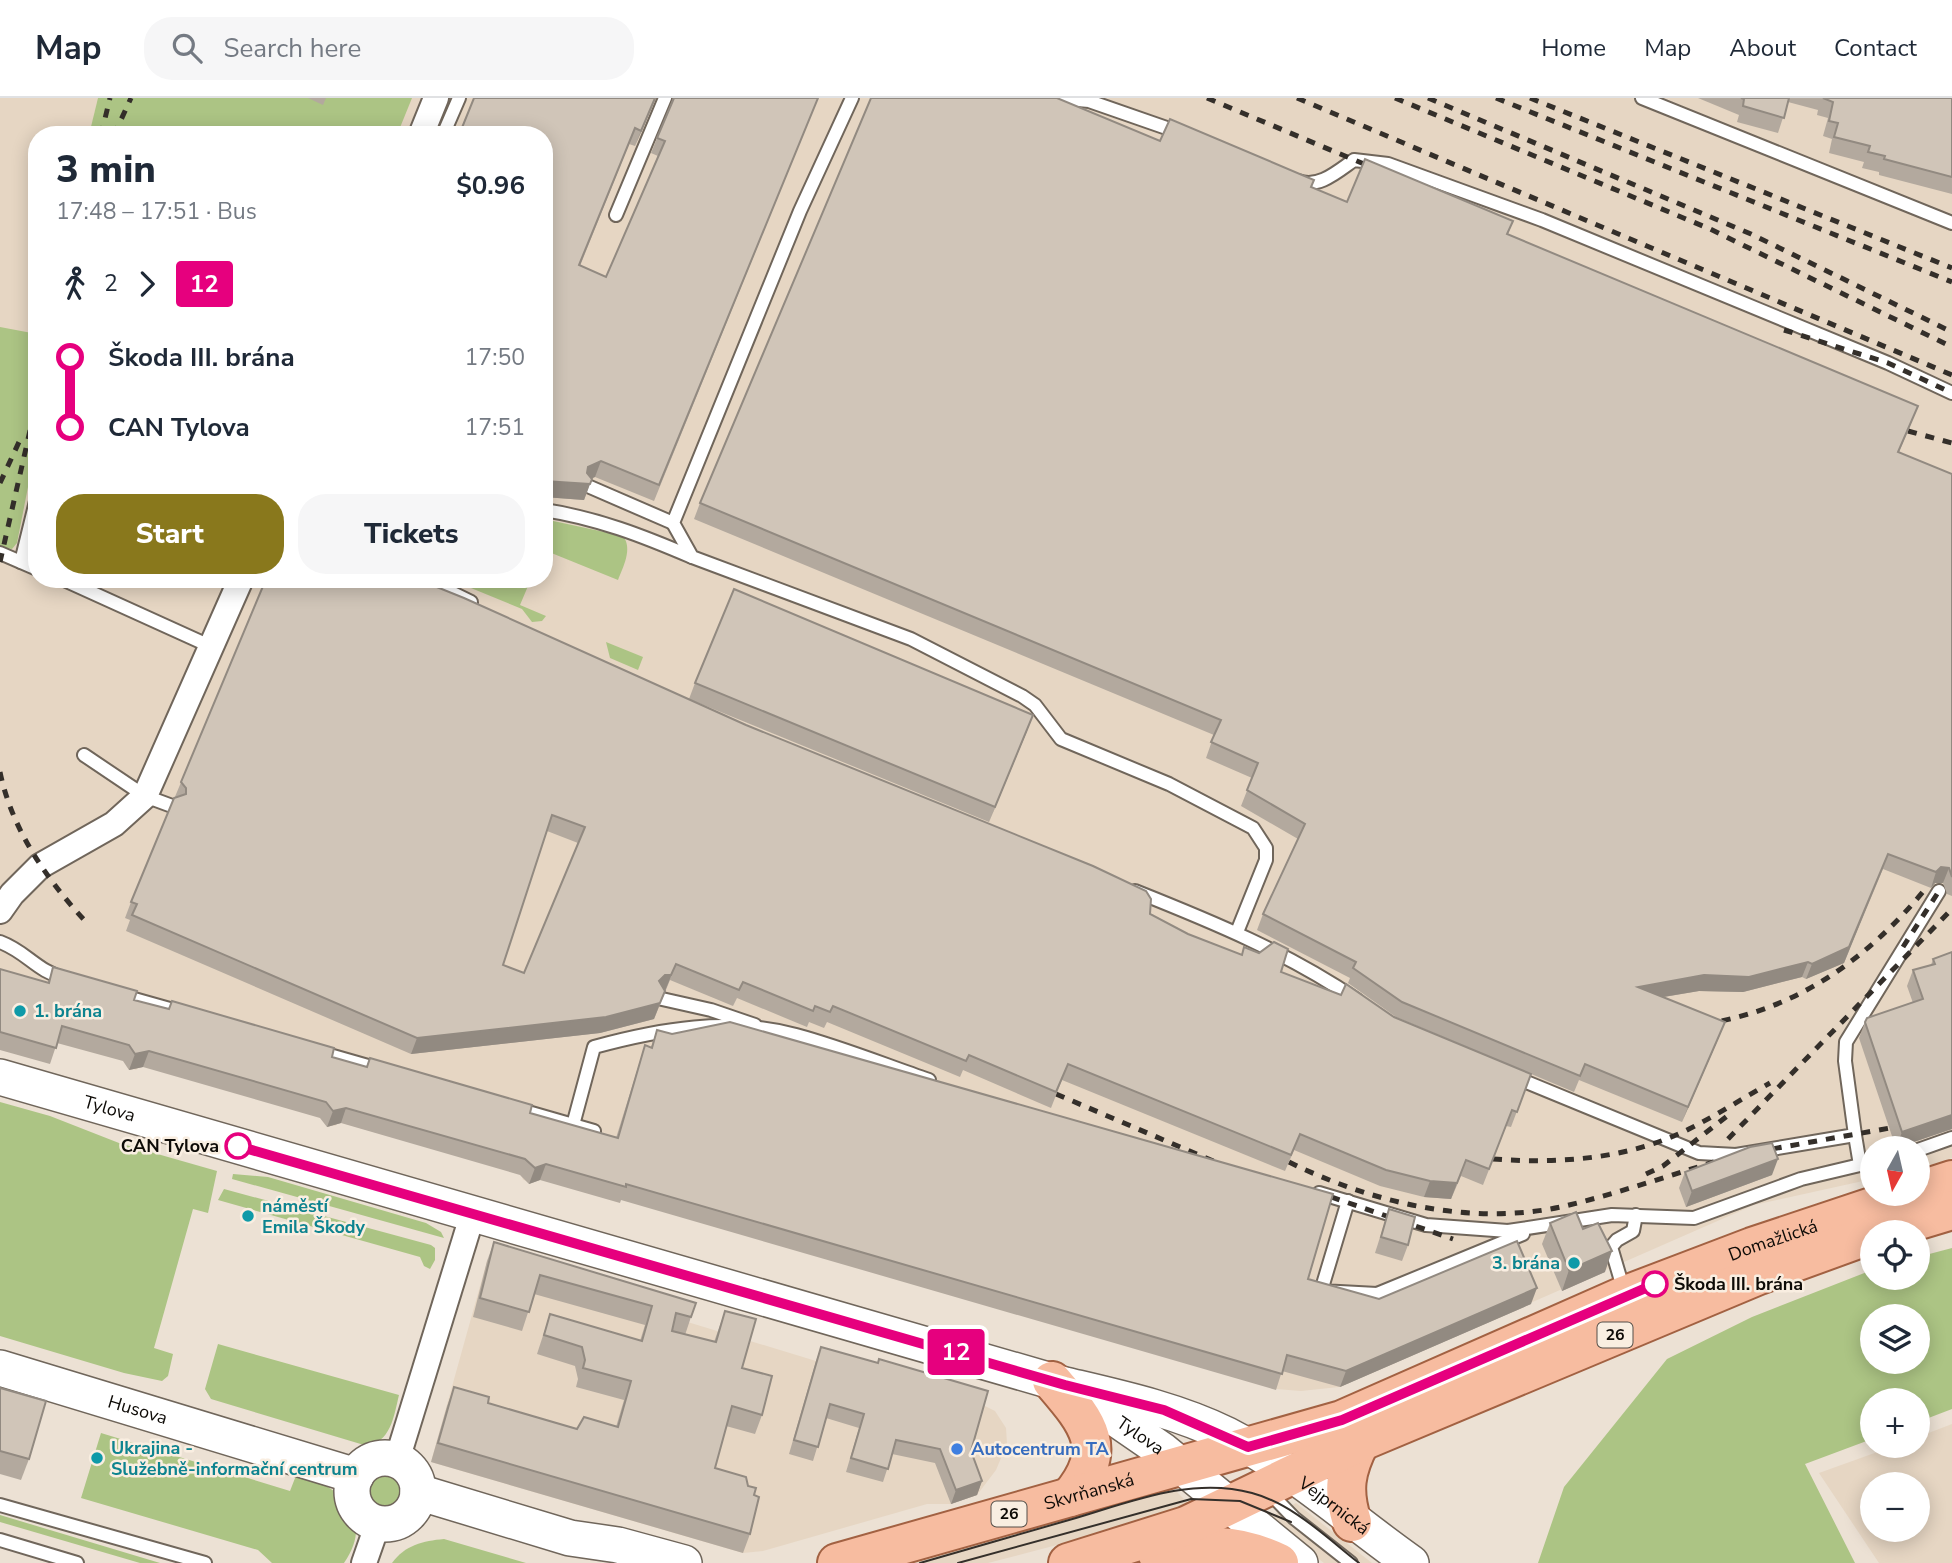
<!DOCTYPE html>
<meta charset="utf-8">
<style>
:root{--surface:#fff;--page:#f6f6f7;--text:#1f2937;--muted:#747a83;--line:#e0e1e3;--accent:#89781c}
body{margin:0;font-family:"Nunito Sans",sans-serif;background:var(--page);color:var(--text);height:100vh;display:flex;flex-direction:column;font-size:26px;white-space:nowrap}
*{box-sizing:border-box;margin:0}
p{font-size:23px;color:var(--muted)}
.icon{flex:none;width:38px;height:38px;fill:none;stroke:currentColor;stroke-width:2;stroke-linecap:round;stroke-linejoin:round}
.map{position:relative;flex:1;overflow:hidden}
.panel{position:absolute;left:28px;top:28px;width:525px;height:462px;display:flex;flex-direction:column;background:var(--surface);border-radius:28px;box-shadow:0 4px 18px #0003}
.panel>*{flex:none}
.badge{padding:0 14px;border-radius:5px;font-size:24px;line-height:46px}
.needle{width:46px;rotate:188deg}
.tools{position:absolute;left:1860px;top:1038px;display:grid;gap:14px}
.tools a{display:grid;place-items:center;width:70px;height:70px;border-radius:50%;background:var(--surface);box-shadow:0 4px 18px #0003;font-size:35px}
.map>.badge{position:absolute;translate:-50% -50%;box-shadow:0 0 0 4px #fff}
.legs{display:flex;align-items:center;gap:10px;height:77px;padding:0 28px;font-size:23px}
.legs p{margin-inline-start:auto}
.headline{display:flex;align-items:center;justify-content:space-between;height:119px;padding:0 28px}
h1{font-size:38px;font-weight:800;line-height:52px}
.primary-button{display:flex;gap:14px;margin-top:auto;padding:14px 28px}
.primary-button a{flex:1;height:80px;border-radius:28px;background:var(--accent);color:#fff;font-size:28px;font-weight:800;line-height:80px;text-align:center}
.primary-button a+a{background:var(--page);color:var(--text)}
ul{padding:0 28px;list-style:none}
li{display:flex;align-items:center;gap:24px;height:70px;font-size:26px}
li i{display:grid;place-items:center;width:10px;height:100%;margin:0 9px;background:currentColor}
li i::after{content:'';width:18px;height:18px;margin:-9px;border:5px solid;border-radius:50%;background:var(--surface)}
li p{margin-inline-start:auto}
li:first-child i{background:linear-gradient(#0000 50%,currentColor 0)}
li:last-child i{background:linear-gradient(currentColor 50%,#0000 0)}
header{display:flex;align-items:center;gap:42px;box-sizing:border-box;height:98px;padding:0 35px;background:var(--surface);border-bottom:2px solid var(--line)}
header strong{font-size:33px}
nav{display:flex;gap:38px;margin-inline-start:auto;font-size:24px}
.search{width:490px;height:63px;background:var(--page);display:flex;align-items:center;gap:18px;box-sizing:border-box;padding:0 24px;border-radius:28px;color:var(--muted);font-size:26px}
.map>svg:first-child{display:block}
.built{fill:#e6d6c3;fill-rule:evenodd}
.green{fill:#acc484;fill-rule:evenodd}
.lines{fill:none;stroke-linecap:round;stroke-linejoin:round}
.lane-casing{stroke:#70665b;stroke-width:16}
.street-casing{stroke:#70665b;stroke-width:28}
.secondary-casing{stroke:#70665b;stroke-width:38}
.primary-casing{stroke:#a26142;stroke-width:42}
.lane{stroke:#fff;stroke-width:12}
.street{stroke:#fff;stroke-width:24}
.secondary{stroke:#fff;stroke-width:35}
.primary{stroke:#f7bca0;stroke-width:38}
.tram{stroke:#342f2a;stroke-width:2}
.rail{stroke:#342f2a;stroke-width:5;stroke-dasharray:9 9;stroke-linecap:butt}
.wall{fill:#b3a99e;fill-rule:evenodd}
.shaded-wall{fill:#928a81}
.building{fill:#d0c5b8;stroke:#928a81;stroke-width:2;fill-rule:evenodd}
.line-1-casing{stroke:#fff;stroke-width:16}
.line-1{stroke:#e6007e;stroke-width:10}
.culture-dot{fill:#0f9aa8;stroke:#f9eee1;stroke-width:2.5}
.stop-1-dot{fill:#fff;stroke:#e6007e;stroke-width:3.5}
.shop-dot{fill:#3f7fe0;stroke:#f9eee1;stroke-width:2.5}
.labels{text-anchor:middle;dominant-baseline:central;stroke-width:5;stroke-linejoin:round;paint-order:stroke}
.shield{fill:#f9eee1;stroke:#544f48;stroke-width:2}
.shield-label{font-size:16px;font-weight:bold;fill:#0e0b07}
.culture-label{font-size:18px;font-weight:bold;fill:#0d838f;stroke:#f9eee1;text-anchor:start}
.street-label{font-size:18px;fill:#0e0b07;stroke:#f9eee1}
.stop-label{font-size:18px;font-weight:bold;fill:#0e0b07;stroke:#f9eee1;text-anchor:end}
.shop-label{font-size:18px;font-weight:bold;fill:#366cbe;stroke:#f9eee1;text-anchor:start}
</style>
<header>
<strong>Map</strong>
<div class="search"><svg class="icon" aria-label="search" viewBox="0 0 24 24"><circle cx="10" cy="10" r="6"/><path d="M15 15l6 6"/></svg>Search here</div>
<nav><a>Home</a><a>Map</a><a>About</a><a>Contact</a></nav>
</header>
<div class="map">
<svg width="1952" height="1465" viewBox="0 0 1952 1465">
<rect width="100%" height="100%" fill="#ece1d4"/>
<g class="built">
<path d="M0 0H1952V1060L1918 1071V1050H1872V1081L1754 1107 1339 1289 1301 1293 1276 1291 621 1101 537 1081 533 1084 523 1082 521 1076 339 1024 335 1028 324 1024 323 1020 141 967 136 972 127 969 125 963 0 924ZM37 37H544V481H37Z"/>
<polygon points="487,1163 816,1263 983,1307 995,1313 1006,1330 1007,1346 996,1372 977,1397 951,1406 927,1406 763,1453 743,1455 431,1364"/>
<path d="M1952 1326V1465H1879L1819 1375 1894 1348H1918V1339ZM1872 1386H1918V1432H1872Z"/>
<polygon points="1169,1386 1194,1411 988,1465 889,1465"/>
<polygon points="1296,1405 1372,1465 1324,1465 1266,1421"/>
</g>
<g class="green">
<polygon points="98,0 412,0 397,37 89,37"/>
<polygon points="0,229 37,236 37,343 17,445 12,451 0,449"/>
<path d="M544 421 623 438C633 451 623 469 618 482L544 452Z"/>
<polygon points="449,481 531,481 520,507 546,518 542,523 532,524 522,511"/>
<polygon points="606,544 643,559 638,572 610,560"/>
<polygon points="0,1004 50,1018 119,1045 217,1073 208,1115 193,1111 154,1250 173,1256 168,1278 162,1283 124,1275 0,1238"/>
<polygon points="233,1076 268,1079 426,1125 441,1134 444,1140 232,1081"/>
<polygon points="224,1091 431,1147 435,1150 435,1162 430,1171 424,1168 420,1159 218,1102"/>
<path d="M1952 1150V1311L1918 1324V1302H1872V1341L1805 1366 1855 1465H1538L1564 1389 1667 1261 1752 1219 1872 1172V1180H1918V1159ZM1872 1218H1918V1264H1872Z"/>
<path d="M218 1246 399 1297C394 1317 391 1347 364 1347L211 1301 205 1291Z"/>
<path d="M101 1335 290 1393 297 1375C339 1388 376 1419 344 1465H272L258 1452 81 1400Z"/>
<circle cx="386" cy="1393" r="18"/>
<polygon points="0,1417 160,1465 140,1465 0,1424"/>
<path d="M444 1441 526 1465H392C405 1447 423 1443 444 1441Z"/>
</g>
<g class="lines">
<g class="lane-casing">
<g id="lane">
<polyline points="852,0 800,113 673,425 692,459 911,541 1022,598 1035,607 1061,641 1169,686 1253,730 1266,750 1266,762 1237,834"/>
<polyline points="1056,0 1089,3 1181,35"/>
<polyline points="1642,0 1952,125"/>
<polyline points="443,37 459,0"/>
<path d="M1298 83C1319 91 1338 73 1354 62L1388 66 1542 122 1888 265 1952 295"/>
<polyline points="616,117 665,0"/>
<polyline points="590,389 673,425"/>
<path d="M544 412C597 420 643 438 692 459"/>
<polyline points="0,455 37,471"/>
<polyline points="21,464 37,399"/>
<polyline points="62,481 212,549"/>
<polyline points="424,481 471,504"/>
<polyline points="84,657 145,698 172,708"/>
<path d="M1135 793C1213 824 1288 855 1357 902"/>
<path d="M0 844C27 854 36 873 66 881"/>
<polyline points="120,897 184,915"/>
<polyline points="662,901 711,912 755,927"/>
<polyline points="319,954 382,972"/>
<polyline points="1514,979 1699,1055 1736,1057 1855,1037 1845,963 1846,944 1939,793"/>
<polyline points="514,1010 594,1033"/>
<path d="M573 1027 594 949C660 931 728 919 796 937 841 949 885 967 929 982"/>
<polyline points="1855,1037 1860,1067 1872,1064"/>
<polyline points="1918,1052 1952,1040"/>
<polyline points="1319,1095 1426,1127 1508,1133 1612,1117 1694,1120 1801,1081 1860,1067"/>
<polyline points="1348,1103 1321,1193 1377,1196 1523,1136"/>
<polyline points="1624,1193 1611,1149 1617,1142 1633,1133 1636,1117"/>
<polyline points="1267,1392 1294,1420 1351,1465"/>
<polyline points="0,1407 205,1465"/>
<polyline points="0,1442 77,1465"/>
</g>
</g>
<g class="street-casing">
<g id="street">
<polyline points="421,37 436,0"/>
<polyline points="0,813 12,796 40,768 114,726 145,698 241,481"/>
<polyline points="397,1362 473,1115"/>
<polyline points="364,1465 378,1425"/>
</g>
</g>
<g class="secondary-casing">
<g id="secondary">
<path id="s1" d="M0 979 1065 1287C1120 1300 1176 1312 1227 1337 1294 1371 1350 1422 1411 1465"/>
<path id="s2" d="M0 1270 356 1378"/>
<path id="s3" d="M1086 1300 1163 1353 1300 1465"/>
<circle cx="385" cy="1393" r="33"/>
<polyline points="418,1394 570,1440 618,1447 684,1465"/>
</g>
</g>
<g class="primary-casing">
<g id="primary">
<polyline points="1918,1093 1952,1082"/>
<polyline points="1879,1134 1952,1112"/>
<path d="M1052 1283C1087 1324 1111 1350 1070 1399"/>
<path d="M1352 1424C1342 1393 1345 1373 1360 1344"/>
<path d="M1158 1457C1206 1447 1232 1443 1279 1465"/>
<path id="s4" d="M837 1465 1342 1322 1626 1197 1752 1149 1911 1096"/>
<polyline points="1068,1465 1186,1428 1360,1344 1759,1177 1872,1136"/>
</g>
</g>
<use href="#lane" class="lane"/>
<use href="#street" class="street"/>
<use href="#secondary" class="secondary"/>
<use href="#primary" class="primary"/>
<g class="tram">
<path d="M920 1465C970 1451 1019 1436 1069 1422 1128 1405 1190 1378 1252 1395 1293 1406 1327 1440 1359 1465"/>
<polyline points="958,1465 1191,1401 1240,1403 1291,1424"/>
</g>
<g class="rail">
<polyline points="1207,0 1383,74"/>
<polyline points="1297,0 1952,277"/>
<polyline points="1395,0 1710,131 1952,249"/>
<polyline points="1428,0 1751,136 1952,234"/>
<polyline points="1496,0 1952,184"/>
<polyline points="1530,0 1952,170"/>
<polyline points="101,37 110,0"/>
<polyline points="114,37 131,0"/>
<polyline points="1784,232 1888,265 1952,295"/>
<polyline points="1908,333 1952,345"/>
<polyline points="0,385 19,344"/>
<polyline points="0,464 37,302"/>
<path d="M0 674C12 732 47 782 87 825"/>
<polyline points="1903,849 1939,793"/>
<path d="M1704 926C1797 912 1868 861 1927 789"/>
<polyline points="1056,996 1220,1066"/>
<polyline points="1728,1041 1952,811"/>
<polyline points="1755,1054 1890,1030"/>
<path d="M1493 1061C1560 1066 1629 1061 1689 1031 1717 1017 1743 1000 1770 985"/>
<path d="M1289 1064C1372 1105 1473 1129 1565 1108 1615 1096 1665 1079 1714 1064"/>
<polyline points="1646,1076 1663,1068 1731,1015"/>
<polyline points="1314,1093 1453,1141"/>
</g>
</g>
<g class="wall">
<polygon points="308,0 326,0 323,7"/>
<polygon points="656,0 635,48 629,46 580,168 606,179 658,58 651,55 673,0 818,0 654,403 595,379 592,380 584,402 544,399 544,37"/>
<polygon points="1698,0 1952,0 1952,96 1879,77 1879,74 1862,70 1864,64 1829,55 1832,41 1823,38 1828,20 1817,17 1818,12 1788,4 1778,35 1737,24 1739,17"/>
<polygon points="1160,43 1311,89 1347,104 1513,123 1508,136 1912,323 1899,354 1952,376 1952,798 1947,796 1943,785 1935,785 1931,790 1883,771 1844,865 1806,881 1802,879 1743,894 1699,893 1664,899 1719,939 1682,1024 1579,982 1574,994 1396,919 1348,885 1350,880 1257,832 1263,816 1298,741 1241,708 1252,680 1206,660 1214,637 694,421 700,405"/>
<path d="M266 481 1150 816 1188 836 1281 874 1394 919 1531 976 1511 1029 1506 1028 1483 1087 1461 1078 1451 1101 1424 1099 1380 1088 1294 1052 1285 1073 1062 982 1051 1010 963 972 960 979 827 924 824 930 809 924 807 929 737 900 733 908 670 882 654 921 600 935 411 956 126 833 130 822 125 820 131 804ZM547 733 578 745 524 875 503 867Z"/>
<polygon points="695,585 1027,633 989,724 689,601"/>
<polygon points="1952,854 1952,1031 1896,1050 1859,940 1865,924 1913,905 1907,888 1913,872 1931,867 1933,861"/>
<polygon points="53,869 134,902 366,969 370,960 530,1015 616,1040 645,947 651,949 657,932 1308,1181 1379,1201 1531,1206 1340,1289 1282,1273 1276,1292 621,1102 620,1105 540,1082 529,1086 520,1077 341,1025 327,1029 320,1020 143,969 129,972 123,963 57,945 50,966 0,952 0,871 48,885"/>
<polygon points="1685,1074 1772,1077 1686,1109 1679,1090"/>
<polygon points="1389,1111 1408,1147 1402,1163 1375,1155"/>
<polygon points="1550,1125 1583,1131 1605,1174 1562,1193 1542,1146"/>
<polygon points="494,1144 691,1219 685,1237 714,1244 725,1213 742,1270 762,1317 755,1336 726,1328 715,1370 748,1388 754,1397 750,1436 743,1455 431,1364 447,1308 454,1289 488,1305 577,1331 616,1329 624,1302 576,1289 578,1281 575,1268 537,1256 550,1216 640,1243 645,1227 534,1196 522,1233 473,1219 487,1163"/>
<polygon points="821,1249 971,1353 982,1383 977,1397 951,1406 935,1365 892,1356 883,1384 846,1374 859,1330 826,1320 813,1363 789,1356 816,1263"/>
<polygon points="0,1290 29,1361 21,1382 0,1376"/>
</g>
<g class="shaded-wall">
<polygon points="655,0 656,0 635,48 641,33"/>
<polygon points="601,363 595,379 582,385 588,369"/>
<polygon points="592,381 584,402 544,399 544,383"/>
<polygon points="1033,617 1027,633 989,724 995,709"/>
<polygon points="1888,756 1844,865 1806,881 1812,866"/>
<polygon points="1941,769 1949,770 1943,785 1935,785 1931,790 1936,774"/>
<polygon points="1808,864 1802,879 1743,894 1699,893 1633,904 1638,889 1704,877"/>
<polygon points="676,866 665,893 659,893 659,883"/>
<polygon points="665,893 654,921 600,935 411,956 417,940"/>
<polygon points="1725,924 1719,939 1682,1024 1688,1009"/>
<polygon points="149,953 143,969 129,972 135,956"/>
<polygon points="346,1010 341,1025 327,1029 333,1013"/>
<polygon points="1952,1017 1952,1031 1896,1050 1902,1034"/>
<polygon points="1778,1061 1772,1077 1686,1109 1692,1093"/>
<polygon points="1466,1062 1451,1101 1424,1099 1430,1083"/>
<polygon points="546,1066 540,1082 529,1086 535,1070"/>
<polygon points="1612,1153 1605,1174 1562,1193 1569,1172"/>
<polygon points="1537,1190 1531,1206 1340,1289 1346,1273"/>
<polygon points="982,1383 977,1397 951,1406 956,1392"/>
</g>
<g class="building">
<polygon points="474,0 655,0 641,33 635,30 579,167 606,179 665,43 657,40 674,0 818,0 659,387 601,363 588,369 587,375 592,381 590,386 544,383 544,37 459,37"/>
<polygon points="871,0 1057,0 1160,43 1170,21 1314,82 1311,89 1347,104 1365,61 1513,123 1507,136 1918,308 1898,354 1952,376 1952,779 1949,770 1941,769 1936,774 1888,756 1849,849 1812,866 1808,864 1749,879 1704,877 1638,889 1725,924 1688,1009 1585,966 1580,978 1402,904 1353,870 1356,864 1263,816 1305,726 1247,692 1258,665 1211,644 1221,622 700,405"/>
<polygon points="1741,0 1789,0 1784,20 1743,8 1744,1"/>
<polygon points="1823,0 1952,0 1952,79 1884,61 1885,58 1868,54 1870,48 1834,39 1838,25 1829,23 1833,4"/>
<path d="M266 481H417L464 500 746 627 1093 768 1146 793 1151 801 1150 816 1188 836 1242 857 1244 849 1259 855 1274 844 1288 851 1281 874 1341 897 1346 886 1394 919 1531 976 1517 1014 1512 1012 1489 1071 1466 1062 1457 1085 1430 1083 1386 1072 1300 1036 1291 1057 1068 966 1056 994 969 957 966 963 833 908 830 914 815 908 813 913 743 884 739 892 676 866 671 877H665L659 883 665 893 660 905 606 919 417 940 132 817 137 806 131 804 174 700 186 696V690L181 684ZM552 717 585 729 524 875 503 867Z"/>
<polygon points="734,491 1033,617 995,709 695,585"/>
<polygon points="1952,854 1952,1017 1902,1034 1865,924 1867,920 1923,901 1913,872 1935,866 1933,861"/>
<polygon points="53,869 137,893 134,902 169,911 172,903 334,950 332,959 367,969 370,960 532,1007 530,1015 618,1040 645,947 652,950 657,932 672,936 730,924 1333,1096 1308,1181 1379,1201 1517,1143 1537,1190 1346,1273 1287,1257 1282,1276 626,1086 626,1089 546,1066 535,1070 525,1061 346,1010 333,1013 326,1004 149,953 135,956 129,947 62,928 56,950 0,934 0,871 49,885"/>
<polygon points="1772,1045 1778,1061 1692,1093 1685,1074 1750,1049"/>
<polygon points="1389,1111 1415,1119 1408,1147 1381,1139"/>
<polygon points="1576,1114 1583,1131 1598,1125 1612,1153 1569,1172 1550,1125"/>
<polygon points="494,1144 696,1205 691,1219 676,1215 672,1233 716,1244 725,1213 756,1221 742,1270 772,1278 762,1317 732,1308 715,1370 746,1379 748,1388 756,1390 754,1397 759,1399 750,1436 438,1345 454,1289 489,1299 488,1305 577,1331 584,1319 618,1329 631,1283 583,1270 585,1262 582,1249 544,1237 550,1216 642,1243 652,1208 540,1177 529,1214 480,1200"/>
<polygon points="821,1249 878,1265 879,1261 988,1293 971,1353 982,1383 956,1392 940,1351 896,1342 888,1371 851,1360 864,1316 830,1306 818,1349 794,1342"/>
<polygon points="0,1290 46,1303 29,1361 0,1353"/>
</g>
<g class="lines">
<g class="line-1-casing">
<polyline id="line-1" points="238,1048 1065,1287 1164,1312 1248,1349 1342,1322 1655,1186"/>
</g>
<use href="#line-1" class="line-1"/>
</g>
<g class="culture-dot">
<circle cx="20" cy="913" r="7"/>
<circle cx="248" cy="1118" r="7"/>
<circle cx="1574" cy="1165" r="7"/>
<circle cx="97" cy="1360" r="7"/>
</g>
<g class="stop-1-dot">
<circle cx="238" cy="1048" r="12"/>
<circle cx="1655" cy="1186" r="12"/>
</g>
<circle class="shop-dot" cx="957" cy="1351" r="7"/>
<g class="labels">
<g class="shield">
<rect x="1597.5" y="1224.5" width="35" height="25" rx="5"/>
<rect x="991.5" y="1403.5" width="35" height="25" rx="5"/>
</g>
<g class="shield-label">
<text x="1615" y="1237">26</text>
<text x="1009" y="1416">26</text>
</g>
<g class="culture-label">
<text x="34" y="913">1. brána</text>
<text x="262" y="1108">náměstí<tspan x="262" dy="21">Emila Škody</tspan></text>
<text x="1560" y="1165" text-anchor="end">3. brána</text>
<text x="111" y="1350">Ukrajina -<tspan x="111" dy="21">Služebně-informační centrum</tspan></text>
</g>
<g class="street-label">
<text stroke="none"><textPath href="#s1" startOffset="114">Tylova</textPath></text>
<text stroke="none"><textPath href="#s4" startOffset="992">Domažlická</textPath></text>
<text stroke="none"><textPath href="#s2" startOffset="144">Husova</textPath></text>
<text stroke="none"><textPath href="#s3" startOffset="66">Tylova</textPath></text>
<text stroke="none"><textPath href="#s4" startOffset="262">Skvrňanská</textPath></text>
<text stroke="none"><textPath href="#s1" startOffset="1407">Vejprnická</textPath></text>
</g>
<g class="stop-label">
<text x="219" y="1048">CAN Tylova</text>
<text x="1674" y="1186" text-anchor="start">Škoda III. brána</text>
</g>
<g class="shop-label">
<text x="971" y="1351">Autocentrum TA</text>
</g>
</g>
</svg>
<div class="tools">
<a><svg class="needle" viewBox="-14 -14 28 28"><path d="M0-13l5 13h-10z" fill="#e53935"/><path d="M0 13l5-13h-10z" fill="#747a83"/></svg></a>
<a><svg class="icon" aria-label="locate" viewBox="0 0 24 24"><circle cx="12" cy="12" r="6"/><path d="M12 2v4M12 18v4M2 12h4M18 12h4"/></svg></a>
<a><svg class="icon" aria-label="layers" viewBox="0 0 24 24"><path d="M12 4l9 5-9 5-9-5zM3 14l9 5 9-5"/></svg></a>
<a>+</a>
<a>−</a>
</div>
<b class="badge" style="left:956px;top:1254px;background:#e6007e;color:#fff">12</b>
<section class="panel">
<div class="headline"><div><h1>3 min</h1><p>17:48 – 17:51 · Bus</p></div><b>$0.96</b></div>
<div class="legs"><svg class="icon" aria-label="walk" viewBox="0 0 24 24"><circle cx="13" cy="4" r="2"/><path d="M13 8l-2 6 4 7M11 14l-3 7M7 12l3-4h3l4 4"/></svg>2<svg class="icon" aria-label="forward" viewBox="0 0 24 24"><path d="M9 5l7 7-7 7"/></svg><b class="badge" style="background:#e6007e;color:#fff">12</b></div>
<ul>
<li><i style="color:#e6007e"></i><b>Škoda III. brána</b><p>17:50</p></li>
<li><i style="color:#e6007e"></i><b>CAN Tylova</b><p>17:51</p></li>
</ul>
<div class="primary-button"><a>Start</a><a>Tickets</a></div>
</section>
</div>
